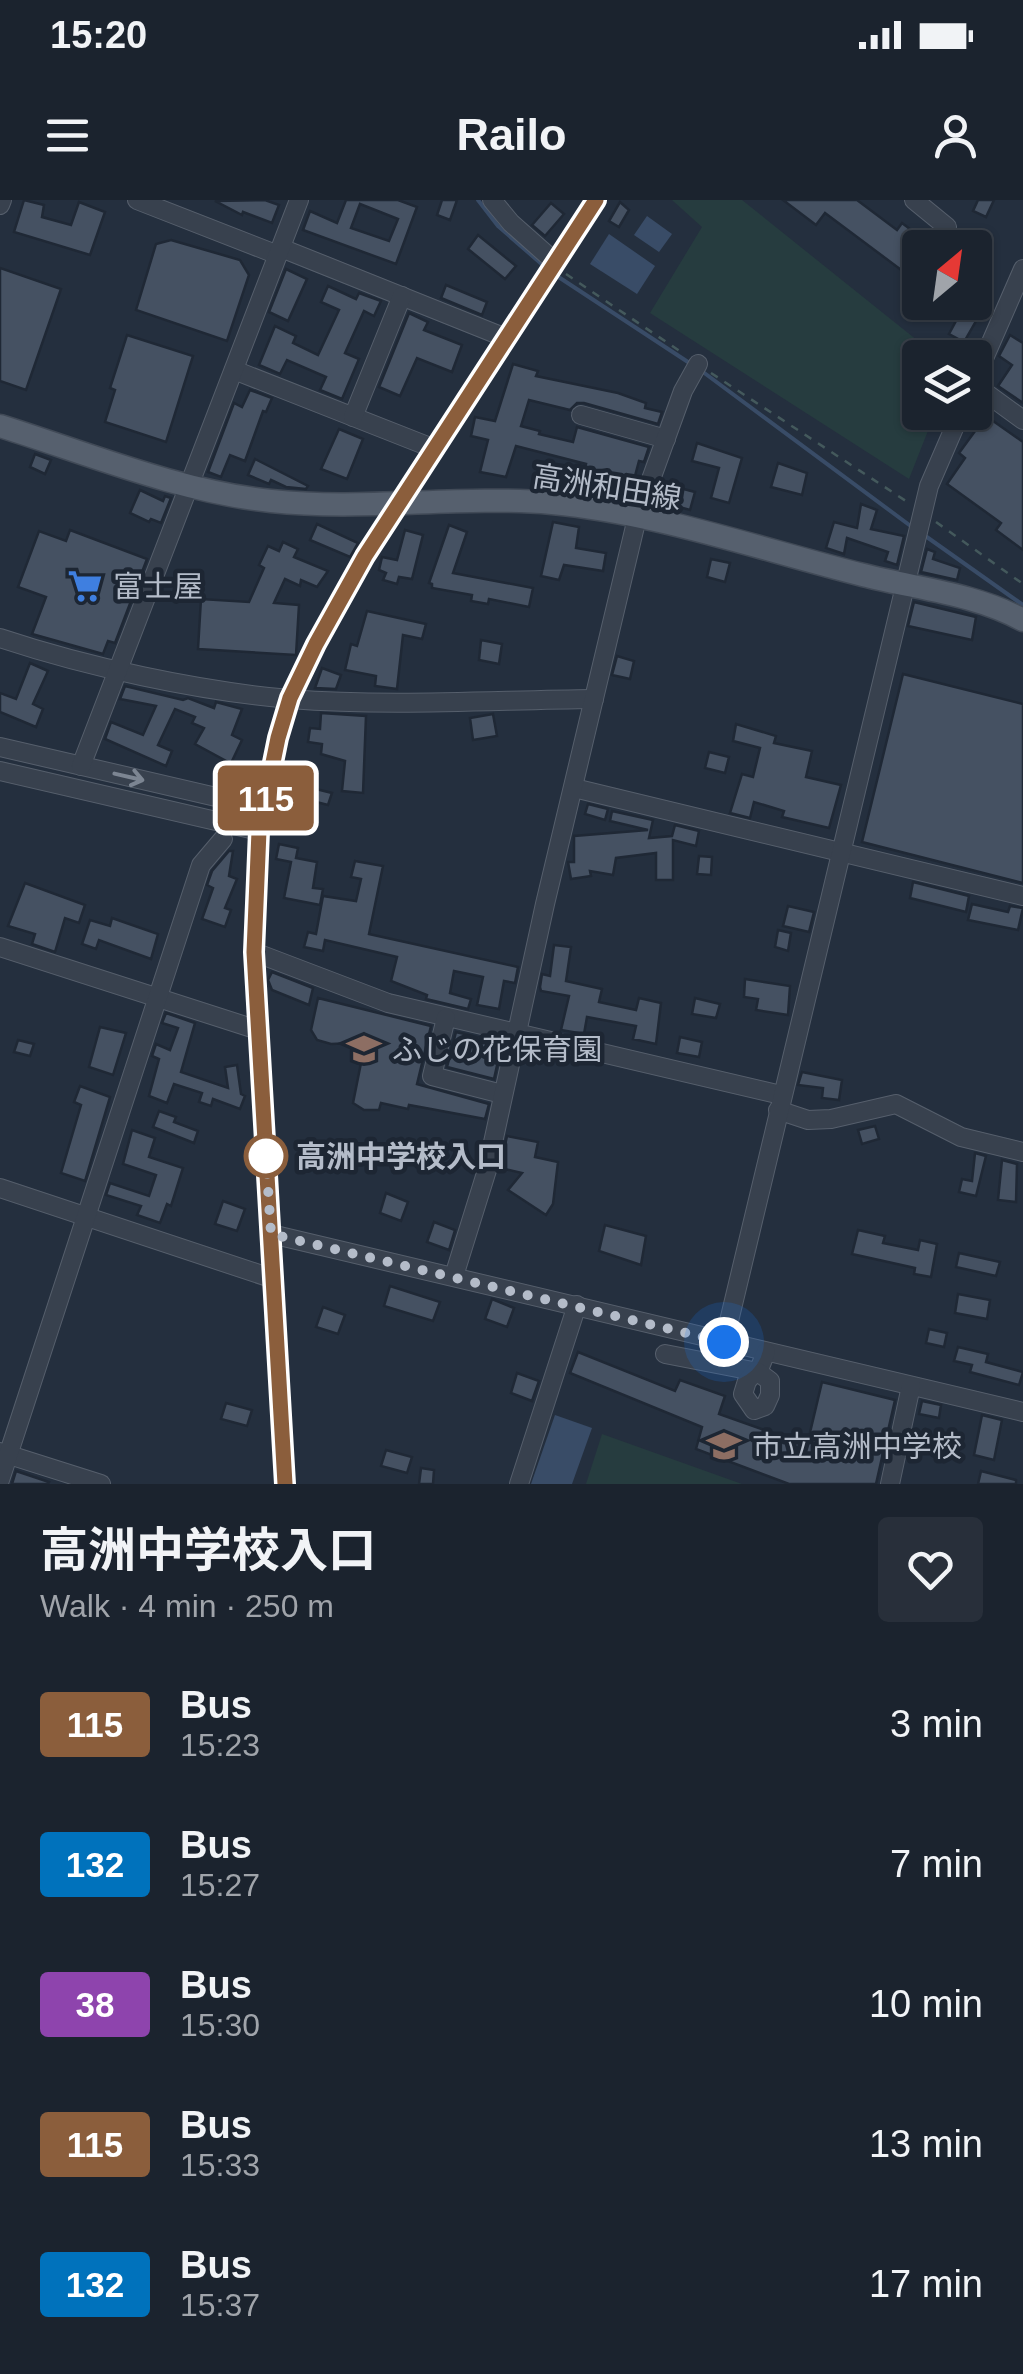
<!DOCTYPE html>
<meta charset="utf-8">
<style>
:root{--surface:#1b232e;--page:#282f3a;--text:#f1f3f6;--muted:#a0a4aa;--line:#39404a}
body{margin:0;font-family:Helvetica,"Noto Sans JP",sans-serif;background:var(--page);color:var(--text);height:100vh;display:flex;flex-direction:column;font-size:38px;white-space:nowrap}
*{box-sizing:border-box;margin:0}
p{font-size:32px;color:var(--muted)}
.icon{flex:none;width:55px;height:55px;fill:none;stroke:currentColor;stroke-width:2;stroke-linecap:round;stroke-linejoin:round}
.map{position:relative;height:1284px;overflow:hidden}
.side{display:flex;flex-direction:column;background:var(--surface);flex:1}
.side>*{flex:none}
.badge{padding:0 20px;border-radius:8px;font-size:35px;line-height:65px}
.needle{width:65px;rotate:29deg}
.fabs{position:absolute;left:902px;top:30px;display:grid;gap:20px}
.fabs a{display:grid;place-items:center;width:90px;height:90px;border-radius:10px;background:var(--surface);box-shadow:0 2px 8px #0004,0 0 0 2px var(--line);font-size:50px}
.you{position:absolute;width:50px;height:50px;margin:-25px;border:8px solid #fff;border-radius:50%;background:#1a73e8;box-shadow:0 0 0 15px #1a73e833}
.map>.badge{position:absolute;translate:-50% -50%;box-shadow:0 0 0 5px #fff}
.round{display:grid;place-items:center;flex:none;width:105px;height:105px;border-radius:10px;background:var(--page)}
.overview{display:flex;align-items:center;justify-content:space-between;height:170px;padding:0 40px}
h1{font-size:48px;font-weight:700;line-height:75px}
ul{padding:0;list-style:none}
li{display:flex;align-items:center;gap:30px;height:140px;padding:0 40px}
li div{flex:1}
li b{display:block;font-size:38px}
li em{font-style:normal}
li .badge{min-width:110px;font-weight:700;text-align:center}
.status{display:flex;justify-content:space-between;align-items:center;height:70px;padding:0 50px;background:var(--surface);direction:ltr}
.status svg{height:28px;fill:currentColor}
header{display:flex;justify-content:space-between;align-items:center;height:130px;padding:0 40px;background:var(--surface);font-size:45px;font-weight:700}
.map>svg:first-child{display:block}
.green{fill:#263c3f}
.water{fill:#394c67}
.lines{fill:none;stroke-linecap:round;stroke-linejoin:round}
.stream{stroke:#394c67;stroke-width:4}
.building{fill:#455162;stroke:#1f2835;stroke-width:2.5;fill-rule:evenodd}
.minor-casing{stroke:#565f6c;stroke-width:20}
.major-casing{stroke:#414a57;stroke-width:25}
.path{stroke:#44595c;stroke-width:2.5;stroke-dasharray:8 8;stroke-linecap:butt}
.minor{stroke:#38414e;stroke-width:18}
.major{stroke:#56606e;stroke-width:22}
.oneway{stroke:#7c8592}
.line-casing{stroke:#fff;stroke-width:22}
.line{stroke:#8b5e3c;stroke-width:15}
.walk{stroke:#b4bcc9;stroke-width:10;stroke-dasharray:0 18}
.stop-dot{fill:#fff;stroke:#8b5e3c;stroke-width:5}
.labels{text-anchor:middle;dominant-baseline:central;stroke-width:9;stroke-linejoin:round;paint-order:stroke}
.street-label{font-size:30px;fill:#b4bcc9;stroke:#1d2633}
.poi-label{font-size:30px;fill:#b4bcc9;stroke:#1d2633;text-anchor:start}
.stop-label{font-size:30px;font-weight:bold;fill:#b4bcc9;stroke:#1d2633;text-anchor:start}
</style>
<div class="status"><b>15:20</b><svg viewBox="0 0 49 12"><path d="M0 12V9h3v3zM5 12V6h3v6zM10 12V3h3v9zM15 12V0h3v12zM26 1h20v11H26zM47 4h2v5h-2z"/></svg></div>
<header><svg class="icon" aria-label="menu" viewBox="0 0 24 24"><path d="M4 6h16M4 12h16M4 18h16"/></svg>Railo<svg class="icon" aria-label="person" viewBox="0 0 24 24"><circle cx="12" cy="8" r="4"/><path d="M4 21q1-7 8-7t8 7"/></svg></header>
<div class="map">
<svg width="1023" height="1284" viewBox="0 0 1023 1284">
<rect width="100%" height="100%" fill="#242f3e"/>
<g class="green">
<polygon points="672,0 742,0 938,157 920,158 920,212 935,213 909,279 650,113 702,27"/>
<polygon points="602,1234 742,1284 586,1284"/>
</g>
<g class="water">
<polygon points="647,16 672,34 659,52 634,35"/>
<polygon points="609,34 655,66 637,94 590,64"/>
<polygon points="555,1215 592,1228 572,1284 531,1284"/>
</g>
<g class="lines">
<g class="stream">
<polyline points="478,0 498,26 545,67"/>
<polyline points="557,76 691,164"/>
<polyline points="703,172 912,327"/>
<polyline points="924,335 1023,405"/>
</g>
</g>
<g class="building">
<polygon points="24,0 44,5 42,17 71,25 79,2 105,12 90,55 14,32"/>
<polygon points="265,0 279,5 272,23 243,12 242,15 215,1"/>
<path d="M346 0H398L417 7 396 64 303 30 310 11 337 23ZM360 4 398 19 389 41 351 28Z"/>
<polygon points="442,0 457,0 450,20 437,15"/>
<polygon points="783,0 857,0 897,30 902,23 935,48 920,48 920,84 825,13 816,25"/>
<polygon points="978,0 994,0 986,17 973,11"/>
<polygon points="620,2 629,10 619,27 609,21"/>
<polygon points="551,3 564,14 545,36 532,25"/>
<polygon points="478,35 516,66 505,79 468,49"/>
<polygon points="171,40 240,60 249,75 227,141 136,110 156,44"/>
<polygon points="0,68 61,89 26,190 0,181"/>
<polygon points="286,69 307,79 288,121 269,112"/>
<polygon points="446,85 487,102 482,115 441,98"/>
<polygon points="328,86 356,99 359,93 381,101 374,116 364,111 345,153 359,159 342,199 320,190 326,177 287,160 280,174 259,165 275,126 296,136 293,143 318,155 339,110 321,102"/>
<polygon points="964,106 980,114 964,142 949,134"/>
<polygon points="409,113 428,122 424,130 462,145 452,172 417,158 400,196 379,187"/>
<polygon points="127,135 193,156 166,242 105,222 115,190 110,188"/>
<polygon points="1010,135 1023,143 1023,203 998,186 1012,165 999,156"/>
<polygon points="513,164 538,171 536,176 618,193 646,203 645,208 662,212 658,224 584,203 577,203 570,210 529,200 521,226 540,231 539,234 573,242 577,227 649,247 644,262 639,261 631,291 582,280 586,264 516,246 506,277 480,272 488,240 471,236 475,217 495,221"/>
<polygon points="250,190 272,198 266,212 263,211 245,261 230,255 221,277 208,272 234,203 242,207"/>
<polygon points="986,216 1023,242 1023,350 996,330 1001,323 947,284 965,258 959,253"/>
<polygon points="339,229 363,239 347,279 321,269"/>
<polygon points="697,243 742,258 729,303 711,298 719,268 692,261"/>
<polygon points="35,254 51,260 45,274 30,267"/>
<polygon points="255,259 308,286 306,289 286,287 271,280 269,284 248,275"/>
<polygon points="778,263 807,273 802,295 771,287"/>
<polygon points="676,287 695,292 690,310 672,305"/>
<polygon points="140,290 163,301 165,296 171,298 161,323 151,319 149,322 130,313"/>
<polygon points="861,304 877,310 871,329 904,336 897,365 885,361 888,352 847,338 844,354 826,348 834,322 857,328"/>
<polygon points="553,322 579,327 576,348 606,353 603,371 564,365 559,380 541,376"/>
<polygon points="317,324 358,343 350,357 310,340"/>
<polygon points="449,325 467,332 453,373 533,388 529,407 489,399 488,404 471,401 472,395 432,388 432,384 429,383"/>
<polygon points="70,330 147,359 115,443 108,441 103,454 32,434 46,397 18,387 39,331 66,341"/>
<polygon points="405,330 423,335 412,379 399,377 397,384 383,380 386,373 379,370 382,357 397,360"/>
<polygon points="283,342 298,349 294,357 328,371 317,387 301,380 300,386 285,379 274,403 299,405 296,455 198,449 201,399 249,402 264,368 259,365 268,346 279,351"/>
<polygon points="927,349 935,352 933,359 960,368 957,380 921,372"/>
<polygon points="711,359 730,363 725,382 707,377"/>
<polygon points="914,402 976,417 972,440 908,426"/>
<polygon points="367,411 426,424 422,439 403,435 397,489 375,486 376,476 345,470 351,444 357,446"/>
<polygon points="481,440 502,444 499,464 479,460"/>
<polygon points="617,456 634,461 630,479 612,475"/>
<polygon points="30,463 48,471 33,504 43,509 36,527 0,512 0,493 16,499"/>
<polygon points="322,468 341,475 336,489 315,488"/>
<polygon points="903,474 1023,504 1023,683 862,642"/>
<polygon points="125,486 183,500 188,498 214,508 216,502 242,509 232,535 242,540 232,561 254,570 237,582 221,576 228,562 195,544 204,528 192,523 195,517 175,509 158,545 172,551 166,566 105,539 111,522 143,535 156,506 120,499"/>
<polygon points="321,513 366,516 363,593 342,591 345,561 321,554 322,544 308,542 310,528 320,529"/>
<polygon points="493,514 497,536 473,540 470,518"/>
<polygon points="736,524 776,536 774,543 812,551 806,577 841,585 829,628 782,617 784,611 754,602 750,618 730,613 742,574 753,577 760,548 733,541"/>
<polygon points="709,552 729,557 725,573 705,568"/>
<polygon points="288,582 332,593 328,605 285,594"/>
<polygon points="588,604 608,609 605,620 585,614"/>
<polygon points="612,611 653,620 649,638 672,636 675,625 699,631 696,646 673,640 673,680 656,680 656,653 616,658 613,675 590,671 591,676 571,679 568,662 574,662 574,636 648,630 610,621"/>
<polygon points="279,644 298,648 296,658 317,662 313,688 323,689 320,705 284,698 291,662 276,659"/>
<polygon points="229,651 233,651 229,676 237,679 225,708 231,710 225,727 202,719 213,688 207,685 212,671"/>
<polygon points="699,656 712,657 711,675 697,674"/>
<polygon points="355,661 383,666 369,734 518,767 515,783 504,781 499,809 477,805 483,777 454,771 450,793 471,799 468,809 426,799 427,795 391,781 397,757 325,740 323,751 304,747 308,732 316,734 323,696 356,701 361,679 351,677"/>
<polygon points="913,682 969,696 966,712 910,698"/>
<polygon points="25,683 85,705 79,723 65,718 55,752 32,744 35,734 8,726"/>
<polygon points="972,704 1008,712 1010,706 1023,708 1018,730 968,720"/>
<polygon points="788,706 814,712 809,732 783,726"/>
<polygon points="112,718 158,734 151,759 99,740 96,749 82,744 90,720 110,726"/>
<polygon points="778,730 791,733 788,751 775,747"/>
<polygon points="554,745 571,747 566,781 602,789 599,802 636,810 639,798 661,803 656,844 633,839 636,826 587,817 584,834 561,830 569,796 541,791 540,787 542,774 550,776"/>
<polygon points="272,772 313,788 309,805 272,790 268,780"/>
<polygon points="745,779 790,786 788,815 756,810 758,799 744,797"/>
<polygon points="318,798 431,826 417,884 489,904 485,919 409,905 408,909 381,903 379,910 364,910 353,903 362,858 354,843 331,844 317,840 311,830"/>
<polygon points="695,798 720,804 716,818 692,814"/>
<polygon points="166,813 195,823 181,872 228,888 225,867 237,865 241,894 245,896 240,909 213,899 211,906 199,902 202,893 174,884 167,903 149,896 159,859 152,856 156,844 170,850 178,828 162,823"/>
<polygon points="100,827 126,833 113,875 89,867"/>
<polygon points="456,832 502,843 494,879 447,867"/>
<polygon points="680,837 702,842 699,857 677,853"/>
<polygon points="18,840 34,844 30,856 14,852"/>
<polygon points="802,872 842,880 839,900 822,898 823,888 798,885"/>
<polygon points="80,886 110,897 85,981 61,973 81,905 74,902"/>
<polygon points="159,911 176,917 174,922 198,931 194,943 153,927"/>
<polygon points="875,926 879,939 862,944 858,930"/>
<polygon points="132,930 155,938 149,957 183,968 171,1006 167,1004 160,1023 137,1015 141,1006 106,995 110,983 149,996 156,975 123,964"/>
<polygon points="507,936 538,942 535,957 558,962 553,1004 546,1015 508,990 522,973 500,968"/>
<polygon points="975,953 986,956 976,996 959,992 962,979 972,981"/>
<polygon points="1002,960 1017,964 1016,1002 998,1000"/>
<polygon points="386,993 408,1002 401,1021 380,1013"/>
<polygon points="223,1001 245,1009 237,1031 215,1024"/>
<polygon points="434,1022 455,1030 449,1050 427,1042"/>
<polygon points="605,1025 646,1036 641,1065 599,1051"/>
<polygon points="858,1030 885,1036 883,1043 918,1050 920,1040 937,1044 931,1077 914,1074 915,1068 852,1054"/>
<polygon points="959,1053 1000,1062 996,1076 956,1067"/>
<polygon points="390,1086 440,1102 433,1121 384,1106"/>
<polygon points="958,1094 990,1100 987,1119 955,1113"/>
<polygon points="492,1099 514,1108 507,1127 485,1119"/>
<polygon points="323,1107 345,1115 338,1134 316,1127"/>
<polygon points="929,1129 947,1133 944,1147 926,1143"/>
<polygon points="958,1147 988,1154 986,1162 1023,1172 1019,1185 970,1172 972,1165 954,1161"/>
<polygon points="578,1152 675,1191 680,1180 725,1196 719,1214 807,1245 822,1182 895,1200 876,1284 789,1284 696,1249 702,1227 570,1173"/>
<polygon points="517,1173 539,1181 532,1201 511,1193"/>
<polygon points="922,1201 941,1205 939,1218 919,1214"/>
<polygon points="226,1203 252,1210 247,1226 221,1219"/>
<polygon points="982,1215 1002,1220 994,1260 974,1255"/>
<polygon points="386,1250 412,1257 407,1273 381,1266"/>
<polygon points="421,1268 434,1270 433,1284 419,1284"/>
<polygon points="16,1271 49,1282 48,1284 12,1284"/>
<polygon points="981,1271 1016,1280 1016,1284 978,1284"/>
</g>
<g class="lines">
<g class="minor-casing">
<g id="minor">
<polyline points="137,0 278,55"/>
<polyline points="492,0 511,23 555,62"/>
<polyline points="914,0 947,27"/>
<polyline points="0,5 2,0"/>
<polyline points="281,48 506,138"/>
<polyline points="234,170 435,249"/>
<polyline points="975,179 1023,69"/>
<polyline points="975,185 1023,220"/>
<polyline points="581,215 666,239"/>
<polyline points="353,217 402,96"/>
<path d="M0 438C87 467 198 491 290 499 391 507 493 500 594 499"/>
<polyline points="0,547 264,608"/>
<polyline points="81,566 299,0"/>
<polyline points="0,571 259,631"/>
<polyline points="574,588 1023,696"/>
<polyline points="0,747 258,830"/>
<polyline points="254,752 388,803 781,895"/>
<polyline points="446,818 432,876 502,894"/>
<polyline points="778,910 808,920 831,919 896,904 961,937 1023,952"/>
<polyline points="0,988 274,1079"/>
<polyline points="271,1034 1023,1212"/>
<polyline points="454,1076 487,970 545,704 637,318 683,191 698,164"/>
<polyline points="724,1142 929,286 961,212"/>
<polyline points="665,1154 758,1172 766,1152"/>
<polyline points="756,1171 747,1181 743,1194 754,1210 765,1206 770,1195 770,1181 758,1172"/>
<polyline points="0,1252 101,1284"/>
<polyline points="0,1280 201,665 223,639"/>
<polyline points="285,1284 254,752 259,631 278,538 290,499 316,444 365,356 596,0"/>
<polyline points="519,1284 577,1105"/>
<polyline points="890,1284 911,1186"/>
</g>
</g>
<g class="major-casing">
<path id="major" d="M0 226C86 253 181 292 271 301 364 311 459 295 552 303 654 312 763 350 863 375 917 389 973 393 1023 420"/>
</g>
<g class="path">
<polyline points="566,74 684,154"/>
<polyline points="711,173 909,303"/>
<polyline points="936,322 1023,384"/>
</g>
<use href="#minor" class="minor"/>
<use href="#major" class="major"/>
</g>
<defs><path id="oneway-shaft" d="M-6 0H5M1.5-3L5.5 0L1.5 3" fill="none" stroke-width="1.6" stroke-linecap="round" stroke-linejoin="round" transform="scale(2.5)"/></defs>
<use class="oneway" href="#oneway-shaft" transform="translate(129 577) rotate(13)"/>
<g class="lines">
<g class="line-casing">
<polyline id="line" points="285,1284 254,752 259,631 278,538 290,498 316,444 365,356 596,0"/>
</g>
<use href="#line" class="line"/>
<polyline class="walk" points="266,956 271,1034 724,1142"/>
</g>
<defs>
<g id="supermarket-bare" transform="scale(2.7)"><path d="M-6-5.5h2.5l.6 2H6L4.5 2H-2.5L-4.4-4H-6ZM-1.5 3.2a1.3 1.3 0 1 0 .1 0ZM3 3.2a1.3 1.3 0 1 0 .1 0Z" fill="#3f7fe0" stroke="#1d2633" stroke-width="2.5" paint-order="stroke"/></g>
<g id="school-bare" transform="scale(2.7)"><path d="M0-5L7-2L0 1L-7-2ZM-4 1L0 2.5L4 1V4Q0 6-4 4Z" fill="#8d6e63" stroke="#1d2633" stroke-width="2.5" paint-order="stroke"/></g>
</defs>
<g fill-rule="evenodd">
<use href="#supermarket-bare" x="85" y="386"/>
<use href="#school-bare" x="364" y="849"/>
<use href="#school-bare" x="724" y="1246"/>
</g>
<circle class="stop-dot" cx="266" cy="956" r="20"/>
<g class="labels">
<g class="street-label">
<text transform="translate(607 287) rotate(9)">高洲和田線</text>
</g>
<g class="poi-label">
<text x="113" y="386">富士屋</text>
<text x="392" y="849">ふじの花保育園</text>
<text x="752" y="1246">市立高洲中学校</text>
</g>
<g class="stop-label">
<text x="296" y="956">高洲中学校入口</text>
</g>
</g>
</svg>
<div class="fabs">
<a><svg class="needle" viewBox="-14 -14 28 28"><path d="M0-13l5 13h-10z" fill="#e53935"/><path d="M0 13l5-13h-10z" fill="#a0a4aa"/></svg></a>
<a><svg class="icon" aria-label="layers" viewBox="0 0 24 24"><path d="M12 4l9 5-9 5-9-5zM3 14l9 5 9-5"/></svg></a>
</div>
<div class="you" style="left:724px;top:1142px"></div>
<b class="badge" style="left:266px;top:598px;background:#8b5e3c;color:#fff">115</b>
</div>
<section class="side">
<div class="overview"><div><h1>高洲中学校入口</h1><p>Walk · 4 min · 250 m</p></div><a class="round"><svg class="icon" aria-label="heart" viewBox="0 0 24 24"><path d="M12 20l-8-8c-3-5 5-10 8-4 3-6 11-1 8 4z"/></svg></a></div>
<ul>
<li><span class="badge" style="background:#8b5e3c;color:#fff">115</span><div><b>Bus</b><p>15:23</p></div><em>3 min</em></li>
<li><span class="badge" style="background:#0072bc;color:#fff">132</span><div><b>Bus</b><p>15:27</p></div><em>7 min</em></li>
<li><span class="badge" style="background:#8e44ad;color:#fff">38</span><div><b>Bus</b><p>15:30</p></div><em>10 min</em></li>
<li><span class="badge" style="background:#8b5e3c;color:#fff">115</span><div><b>Bus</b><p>15:33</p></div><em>13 min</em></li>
<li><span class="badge" style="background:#0072bc;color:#fff">132</span><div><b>Bus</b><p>15:37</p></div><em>17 min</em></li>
</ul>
</section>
